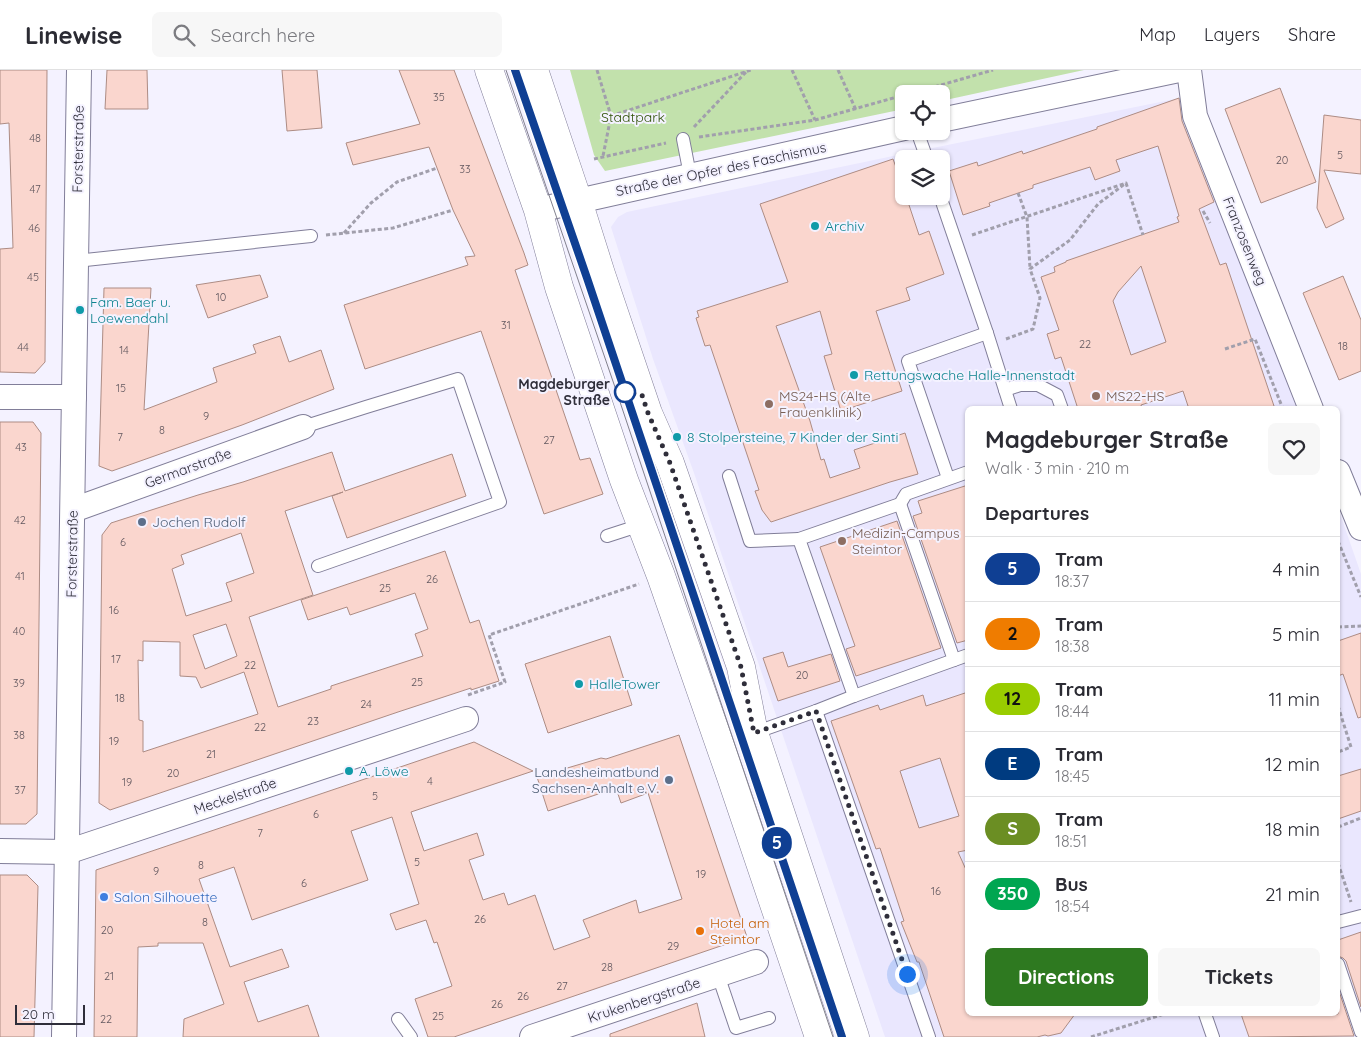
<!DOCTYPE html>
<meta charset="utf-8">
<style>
:root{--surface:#fff;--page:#f7f7f7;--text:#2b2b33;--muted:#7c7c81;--line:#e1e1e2;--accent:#2e7920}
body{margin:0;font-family:Quicksand,sans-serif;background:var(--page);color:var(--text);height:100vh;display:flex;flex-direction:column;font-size:19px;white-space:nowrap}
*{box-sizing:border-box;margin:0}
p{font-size:16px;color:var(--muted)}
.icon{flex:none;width:28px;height:28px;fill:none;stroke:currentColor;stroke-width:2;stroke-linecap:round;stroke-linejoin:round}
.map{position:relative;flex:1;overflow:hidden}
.side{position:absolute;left:965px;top:336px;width:375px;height:610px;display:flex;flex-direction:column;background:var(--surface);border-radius:8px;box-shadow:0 1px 4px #0004}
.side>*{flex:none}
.badge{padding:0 10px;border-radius:16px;font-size:18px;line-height:32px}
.fabs{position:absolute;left:895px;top:15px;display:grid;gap:10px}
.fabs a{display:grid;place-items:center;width:55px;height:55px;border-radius:8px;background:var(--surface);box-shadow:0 1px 4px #0004;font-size:25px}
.scale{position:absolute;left:15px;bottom:12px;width:70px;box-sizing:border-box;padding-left:5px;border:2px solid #2f2e3a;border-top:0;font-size:14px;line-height:18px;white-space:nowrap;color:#2f2e3a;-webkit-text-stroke:4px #f4f2ff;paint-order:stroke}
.you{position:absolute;width:25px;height:25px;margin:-12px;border:4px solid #fff;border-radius:50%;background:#1a73e8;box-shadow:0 0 0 8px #1a73e833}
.map>.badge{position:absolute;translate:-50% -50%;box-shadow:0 0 0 2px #fff}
h2{padding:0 20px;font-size:19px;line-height:45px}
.round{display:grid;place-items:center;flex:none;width:52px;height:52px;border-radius:8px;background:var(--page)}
.summary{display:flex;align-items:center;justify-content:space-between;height:85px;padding:0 20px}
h1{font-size:24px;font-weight:700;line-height:38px}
.button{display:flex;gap:10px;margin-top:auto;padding:10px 20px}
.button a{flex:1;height:58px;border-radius:8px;background:var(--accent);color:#fff;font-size:20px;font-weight:700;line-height:58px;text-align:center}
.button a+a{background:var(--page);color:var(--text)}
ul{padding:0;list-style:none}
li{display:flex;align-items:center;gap:15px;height:65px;padding:0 20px;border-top:1px solid var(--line)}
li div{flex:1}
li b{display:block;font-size:19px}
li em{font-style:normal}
li .badge{min-width:55px;font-weight:700;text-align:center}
header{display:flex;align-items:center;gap:30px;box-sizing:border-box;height:70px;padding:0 25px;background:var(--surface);border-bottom:1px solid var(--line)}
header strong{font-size:24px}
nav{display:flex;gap:28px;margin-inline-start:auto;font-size:18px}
.search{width:350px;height:45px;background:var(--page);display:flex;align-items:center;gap:12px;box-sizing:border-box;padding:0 18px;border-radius:8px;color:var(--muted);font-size:19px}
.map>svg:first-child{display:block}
.built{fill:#eae7fe;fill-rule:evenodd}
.green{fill:#c2e1ac}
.building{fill:#fad6ce;stroke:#ad8c84;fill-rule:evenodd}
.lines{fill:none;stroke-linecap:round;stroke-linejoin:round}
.lane-casing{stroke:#817e99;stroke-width:14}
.street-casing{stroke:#817e99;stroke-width:26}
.secondary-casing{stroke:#817e99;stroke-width:29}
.path{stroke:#a19fac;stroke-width:3;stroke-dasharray:4 2.5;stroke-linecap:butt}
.lane{stroke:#fff;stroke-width:12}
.street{stroke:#fff;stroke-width:24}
.secondary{stroke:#fff;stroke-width:28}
.tram{stroke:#82818d;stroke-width:1}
.line-casing{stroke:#fff;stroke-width:11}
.line{stroke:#0f3f93;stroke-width:8}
.walk{stroke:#2f2e3a;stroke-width:5;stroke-dasharray:0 9}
.culture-dot{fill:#0f9aa8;stroke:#f4f2ff;stroke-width:2}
.stop-dot{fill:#fff;stroke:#0f3f93;stroke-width:2.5}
.education-dot{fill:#8d6e63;stroke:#f4f2ff;stroke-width:2}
.service-dot{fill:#5c6f8a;stroke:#f4f2ff;stroke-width:2}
.shop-dot{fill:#3f7fe0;stroke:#f4f2ff;stroke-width:2}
.food-dot{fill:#e8710a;stroke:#f4f2ff;stroke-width:2}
.labels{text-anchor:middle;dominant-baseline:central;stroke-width:4;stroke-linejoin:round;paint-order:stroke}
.number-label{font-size:11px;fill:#62585f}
.park-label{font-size:14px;fill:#305308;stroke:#f4f2ff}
.street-label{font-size:14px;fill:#2f2e3a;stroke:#f4f2ff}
.culture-label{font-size:14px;fill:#0d838f;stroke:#f4f2ff;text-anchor:start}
.stop-label{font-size:14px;font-weight:bold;fill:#2f2e3a;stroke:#f4f2ff;text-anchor:end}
.education-label{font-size:14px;fill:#785e54;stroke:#f4f2ff;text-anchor:start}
.service-label{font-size:14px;fill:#4e5e75;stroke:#f4f2ff;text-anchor:start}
.shop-label{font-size:14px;fill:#366cbe;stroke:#f4f2ff;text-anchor:start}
.food-label{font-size:14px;fill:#c56008;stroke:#f4f2ff;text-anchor:start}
</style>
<header>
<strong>Linewise</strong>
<div class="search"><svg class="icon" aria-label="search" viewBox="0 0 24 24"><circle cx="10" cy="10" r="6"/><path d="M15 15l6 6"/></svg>Search here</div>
<nav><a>Map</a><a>Layers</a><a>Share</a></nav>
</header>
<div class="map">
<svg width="1361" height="967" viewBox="0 0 1361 967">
<rect width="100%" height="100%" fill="#f4f2ff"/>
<path class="built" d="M1180 28 1223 131 1302 339H968V944H1338V438L1361 504V967H885L694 403 653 289 611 157 618 147 627 142 893 86ZM904 89H941V126H904Z"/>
<polygon class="green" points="570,0 1084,0 941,31 941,24 904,24 904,39 605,101 594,85"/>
<g class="building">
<polygon points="0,0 47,0 45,292 35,303 0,302 0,179 13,178 9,53 0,54"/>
<polygon points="107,0 147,0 148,39 105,39"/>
<polygon points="282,0 317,0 322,58 287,61"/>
<polygon points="399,0 454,0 524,183 528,195 515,200 580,390 590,388 603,424 544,444 481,261 365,299 344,235 468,195 465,187 475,186 453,140 429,77 353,95 346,73 420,54"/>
<polygon points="1280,18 1316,112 1261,133 1225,39"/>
<path d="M1179 28 1182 51 1214 132 1199 139 1220 195 1226 193 1275 339H1189L1183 321 1141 335 1142 339H1078L1061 287 1055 289 1047 264 1059 260 1041 207 1055 202 1054 197 1066 192V191L1179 152 1177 147 1179 146 1158 76 1116 90 1120 101 1095 110 1090 97 1033 115V118L989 133 990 136 963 145 949 101 977 92 978 96 1022 81 1023 84 1097 59V57ZM1141 196 1166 272 1131 285 1113 231 1118 222Z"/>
<polygon points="1324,45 1361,50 1361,104 1324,100 1344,149 1326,158 1317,138"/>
<polygon points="893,89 904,119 904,126 906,126 919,165 929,161 944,204 906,218 910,230 876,241 902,321 841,341 824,286 832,284 820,241 776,256 810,351 821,390 824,389 830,408 860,398 854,380 905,363 918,404 890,412 771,452 762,440 755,421 759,420 710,275 705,276 696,248 699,247 697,241 788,212 760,134"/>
<polygon points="260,205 268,227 208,248 196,215"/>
<polygon points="1343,206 1361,250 1361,301 1339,310 1303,223"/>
<polygon points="104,218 151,218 144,340 217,312 213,298 256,283 253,275 280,266 289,292 321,280 334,319 242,355 112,401 99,396"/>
<polygon points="0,352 33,352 41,363 37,744 26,754 0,754"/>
<path d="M332 382 345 421 452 384 466 426 347 468 332 426 343 422 285 441 313 525 249 547 278 637 331 619V616L423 586 415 564 428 559 415 523 350 545 347 537 308 550 301 530 445 481 470 553 479 550 499 611 471 620V618L398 642 110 740 99 733 102 465 111 453 198 425 243 412ZM241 463 254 503 226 513 232 531 186 546 172 499 184 494 181 485ZM226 554 237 586 205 599 193 565ZM143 571 180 572V606L196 607 201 618 244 602 258 644 143 682V651L139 650 138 590 143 591Z"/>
<polygon points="968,415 968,570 957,573 913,446 922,443 918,431"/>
<polygon points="897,451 941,578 856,606 846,579 855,576 820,477"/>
<polygon points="1361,563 1361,647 1358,648 1343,604 1338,606 1338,571"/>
<polygon points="610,566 632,635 548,663 525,594"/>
<polygon points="783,582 788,597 831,584 840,611 778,631 763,588"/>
<path d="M968 622V780L958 782 968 804V944H1075L1061 963 1048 966 1045 965 1037 967H944L919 892H917L901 852 904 851 880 778 876 779 831 651 878 635 880 640 923 625 926 636ZM940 688 959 746 919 758 900 701Z"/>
<polygon points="679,665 747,867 454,967 428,967 415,929 452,916 437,872 434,873 426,850 396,860 390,844 419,834 392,747 351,761 368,810 252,850 234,797 199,809 230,897 282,879 289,897 244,912 258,952 308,935 319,967 183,967 184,949 224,934 203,873 158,873 158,876 138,877 137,967 94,967 96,800 474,672 533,701 411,742 424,781 477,763 484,785 469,790 483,830 504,823 508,835 535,825 554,880 590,867 583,850 636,830 639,843 682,829 648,723 621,733 616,718 548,741 537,707 601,688 606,689"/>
<polygon points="1361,699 1361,741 1338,749 1338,706"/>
<polygon points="0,805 27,805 38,816 34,967 0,967"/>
<polygon points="1361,862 1361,937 1346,891 1343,888 1338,886 1338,870"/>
<polygon points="1338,918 1354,966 1249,967 1241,944 1338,944"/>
<polygon points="697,933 705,967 610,967 610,964"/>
</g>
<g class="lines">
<g class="lane-casing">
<g id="lane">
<polyline points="917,61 927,89"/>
<polyline points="683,69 690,105"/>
<polyline points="940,126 987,263 1011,339"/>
<polyline points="76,191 311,166"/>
<polyline points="1005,320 1020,315 1038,315 1057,325 1062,339"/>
<polyline points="303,357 366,337 458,309 500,432 318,496"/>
<polyline points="729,406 750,471 799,469"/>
<polyline points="948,408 908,291 987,263"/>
<polyline points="900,434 954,590"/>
<polyline points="607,466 641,455"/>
<polyline points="854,626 799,469 900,434 906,424 968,402"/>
<polyline points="816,641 929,967"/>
<polyline points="754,663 816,641 854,626 968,585"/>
<polyline points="1338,852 1361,846"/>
<polyline points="1338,894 1361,962"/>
<polyline points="718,905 736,958 769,948"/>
<polyline points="1205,944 1213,967"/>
<polyline points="398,949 411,967"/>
</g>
</g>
<g class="street-casing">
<g id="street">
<polyline points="1189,0 1195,46 1311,339"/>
<polyline points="941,50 1179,0"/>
<polyline points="538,140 904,58"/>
<polyline points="0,327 74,327"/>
<polyline points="1338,402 1361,458"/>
<polyline points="73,440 303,357"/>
<polyline points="0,781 67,782 466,649"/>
<polyline points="64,967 79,0"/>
<polyline points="532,967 756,892"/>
</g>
</g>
<g class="secondary-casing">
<g id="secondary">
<polyline points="489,0 538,140 559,217 624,410 661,506 731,707 819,967"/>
<polyline points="534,0 578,131 601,204 648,343 670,393 741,597 754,663 855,967"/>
</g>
</g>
<g class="path">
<polyline points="597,0 611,46 603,86"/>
<polyline points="792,0 815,50"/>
<polyline points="838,0 856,40"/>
<polyline points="910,24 993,0"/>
<polyline points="611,46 751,0"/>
<polyline points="694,57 746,2"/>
<polyline points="699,67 815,50 904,25"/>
<polyline points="594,89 666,73"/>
<polyline points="1018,123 1027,147 1030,198"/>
<polyline points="1203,141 1210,153"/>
<polyline points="344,163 371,133 397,112 437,98"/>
<polyline points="326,165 393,158 453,140"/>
<polyline points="972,165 1126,113 1143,165"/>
<polyline points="1006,269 1033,259 1040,228 1030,199 1070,170 1098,134 1126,113"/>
<polyline points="1225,279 1255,269 1283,339"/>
<polyline points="1338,471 1361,527"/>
<polyline points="1338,557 1361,556"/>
<polyline points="468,625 505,612 489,565 639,514"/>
<polyline points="1338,636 1351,677 1338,682"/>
<polyline points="1338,757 1361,748"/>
<polyline points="1338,793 1351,832"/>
<polyline points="1091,967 1164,944"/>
</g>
<use href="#lane" class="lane"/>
<use href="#street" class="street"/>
<use href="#secondary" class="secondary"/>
<g class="tram">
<polyline points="506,0 617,323 833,967"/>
<polyline points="515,0 587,208 842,967"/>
</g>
</g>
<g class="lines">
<g class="line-casing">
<polyline id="line" points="515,0 587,208 842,967"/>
</g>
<use href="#line" class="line"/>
<polyline class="walk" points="625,322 642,325 648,343 670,393 741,597 754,663 816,641 907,904"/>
</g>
<g class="culture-dot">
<circle cx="815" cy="156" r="5"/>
<circle cx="80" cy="240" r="5"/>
<circle cx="854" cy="305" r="5"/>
<circle cx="677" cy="367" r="5"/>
<circle cx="579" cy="614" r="5"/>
<circle cx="349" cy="701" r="5"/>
</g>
<circle class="stop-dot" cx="625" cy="322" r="10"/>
<g class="education-dot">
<circle cx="1096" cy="326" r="5"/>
<circle cx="769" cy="334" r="5"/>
<circle cx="842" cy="471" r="5"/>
</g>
<g class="service-dot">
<circle cx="142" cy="452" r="5"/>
<circle cx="669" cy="710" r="5"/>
</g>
<circle class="shop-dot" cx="104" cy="827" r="5"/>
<circle class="food-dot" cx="700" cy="861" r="5"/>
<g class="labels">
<g class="number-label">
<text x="439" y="27">35</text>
<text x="35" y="68">48</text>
<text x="1340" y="85">5</text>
<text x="1282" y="90">20</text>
<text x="465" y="99">33</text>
<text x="35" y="119">47</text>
<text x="34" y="158">46</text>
<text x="33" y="207">45</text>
<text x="221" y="227">10</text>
<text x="506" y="255">31</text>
<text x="1085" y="274">22</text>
<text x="1343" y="276">18</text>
<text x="23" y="277">44</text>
<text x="124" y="280">14</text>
<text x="121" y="318">15</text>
<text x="206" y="346">9</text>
<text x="162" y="360">8</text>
<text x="120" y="367">7</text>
<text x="549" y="370">27</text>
<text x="21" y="377">43</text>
<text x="20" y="450">42</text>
<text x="123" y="472">6</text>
<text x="20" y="506">41</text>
<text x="432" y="509">26</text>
<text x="385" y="518">25</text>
<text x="114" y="540">16</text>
<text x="19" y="561">40</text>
<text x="116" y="589">17</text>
<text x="250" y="595">22</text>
<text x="802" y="605">20</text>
<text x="417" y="612">25</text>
<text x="19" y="613">39</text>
<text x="120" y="628">18</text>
<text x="366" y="634">24</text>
<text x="313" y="651">23</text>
<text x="260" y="657">22</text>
<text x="19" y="665">38</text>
<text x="114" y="671">19</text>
<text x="211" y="684">21</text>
<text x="173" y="703">20</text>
<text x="430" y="711">4</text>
<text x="127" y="712">19</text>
<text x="20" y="720">37</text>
<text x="375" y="726">5</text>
<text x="316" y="744">6</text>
<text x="260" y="763">7</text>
<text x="417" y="792">5</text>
<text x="201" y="795">8</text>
<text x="156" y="801">9</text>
<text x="701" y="804">19</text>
<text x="304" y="813">6</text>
<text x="936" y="821">16</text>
<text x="480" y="849">26</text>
<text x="205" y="852">8</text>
<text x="107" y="860">20</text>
<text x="673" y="876">29</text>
<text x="607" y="897">28</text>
<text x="109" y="906">21</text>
<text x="562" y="916">27</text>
<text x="523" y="926">26</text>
<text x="497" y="934">26</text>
<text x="438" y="946">25</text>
<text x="106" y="949">22</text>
</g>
<g class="park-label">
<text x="633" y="47">Stadtpark</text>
</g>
<g class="street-label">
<text transform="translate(78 79) rotate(-89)">Forsterstraße</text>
<text transform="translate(721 99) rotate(-12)">Straße der Opfer des Faschismus</text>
<text transform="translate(1245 171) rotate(68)">Franzosenweg</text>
<text transform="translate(188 398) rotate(-20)">Germarstraße</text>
<text transform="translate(72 484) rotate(-89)">Forsterstraße</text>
<text transform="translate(235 726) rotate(-19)">Meckelstraße</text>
<text transform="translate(644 930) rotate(-18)">Krukenbergstraße</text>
</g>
<g class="culture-label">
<text x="825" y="156">Archiv</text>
<text x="90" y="232">Fam. Baer u.<tspan x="90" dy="16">Loewendahl</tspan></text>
<text x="864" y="305">Rettungswache Halle-Innenstadt</text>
<text x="687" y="367">8 Stolpersteine, 7 Kinder der Sinti</text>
<text x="589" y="614">HalleTower</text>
<text x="359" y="701">A. Löwe</text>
</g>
<g class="stop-label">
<text x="610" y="314">Magdeburger<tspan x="610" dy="16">Straße</tspan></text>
</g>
<g class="education-label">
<text x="779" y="326">MS24-HS (Alte<tspan x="779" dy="16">Frauenklinik)</tspan></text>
<text x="1106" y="326">MS22-HS</text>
<text x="852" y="463">Medizin-Campus<tspan x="852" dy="16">Steintor</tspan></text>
</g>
<g class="service-label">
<text x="152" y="452">Jochen Rudolf</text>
<text x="659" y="702" text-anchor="end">Landesheimatbund<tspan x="659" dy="16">Sachsen-Anhalt e.V.</tspan></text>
</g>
<g class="shop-label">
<text x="114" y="827">Salon Silhouette</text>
</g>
<g class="food-label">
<text x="710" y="853">Hotel am<tspan x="710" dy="16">Steintor</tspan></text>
</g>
</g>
</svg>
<div class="fabs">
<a><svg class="icon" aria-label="locate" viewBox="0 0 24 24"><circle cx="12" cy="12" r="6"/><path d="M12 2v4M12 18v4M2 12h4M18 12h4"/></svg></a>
<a><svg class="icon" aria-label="layers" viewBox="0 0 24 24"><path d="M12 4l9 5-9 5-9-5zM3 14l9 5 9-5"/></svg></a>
</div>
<div class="scale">20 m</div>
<div class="you" style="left:907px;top:904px"></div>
<b class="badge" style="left:777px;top:773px;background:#0f3f93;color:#fff">5</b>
<section class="side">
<div class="summary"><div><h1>Magdeburger Straße</h1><p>Walk · 3 min · 210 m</p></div><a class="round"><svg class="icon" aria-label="heart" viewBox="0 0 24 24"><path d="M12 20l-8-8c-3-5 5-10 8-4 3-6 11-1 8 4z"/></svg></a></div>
<h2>Departures</h2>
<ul>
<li><span class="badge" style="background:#0f3f93;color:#fff">5</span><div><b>Tram</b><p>18:37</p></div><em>4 min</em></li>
<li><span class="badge" style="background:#ef7c00;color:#111">2</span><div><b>Tram</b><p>18:38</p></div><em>5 min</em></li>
<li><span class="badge" style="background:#9c0;color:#111">12</span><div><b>Tram</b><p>18:44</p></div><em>11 min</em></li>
<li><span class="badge" style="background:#003b80;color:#fff">E</span><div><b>Tram</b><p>18:45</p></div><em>12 min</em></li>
<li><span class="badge" style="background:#6b8e23;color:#fff">S</span><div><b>Tram</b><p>18:51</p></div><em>18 min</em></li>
<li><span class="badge" style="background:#00a651;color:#fff">350</span><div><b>Bus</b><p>18:54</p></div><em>21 min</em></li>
</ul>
<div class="button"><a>Directions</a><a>Tickets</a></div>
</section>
</div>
